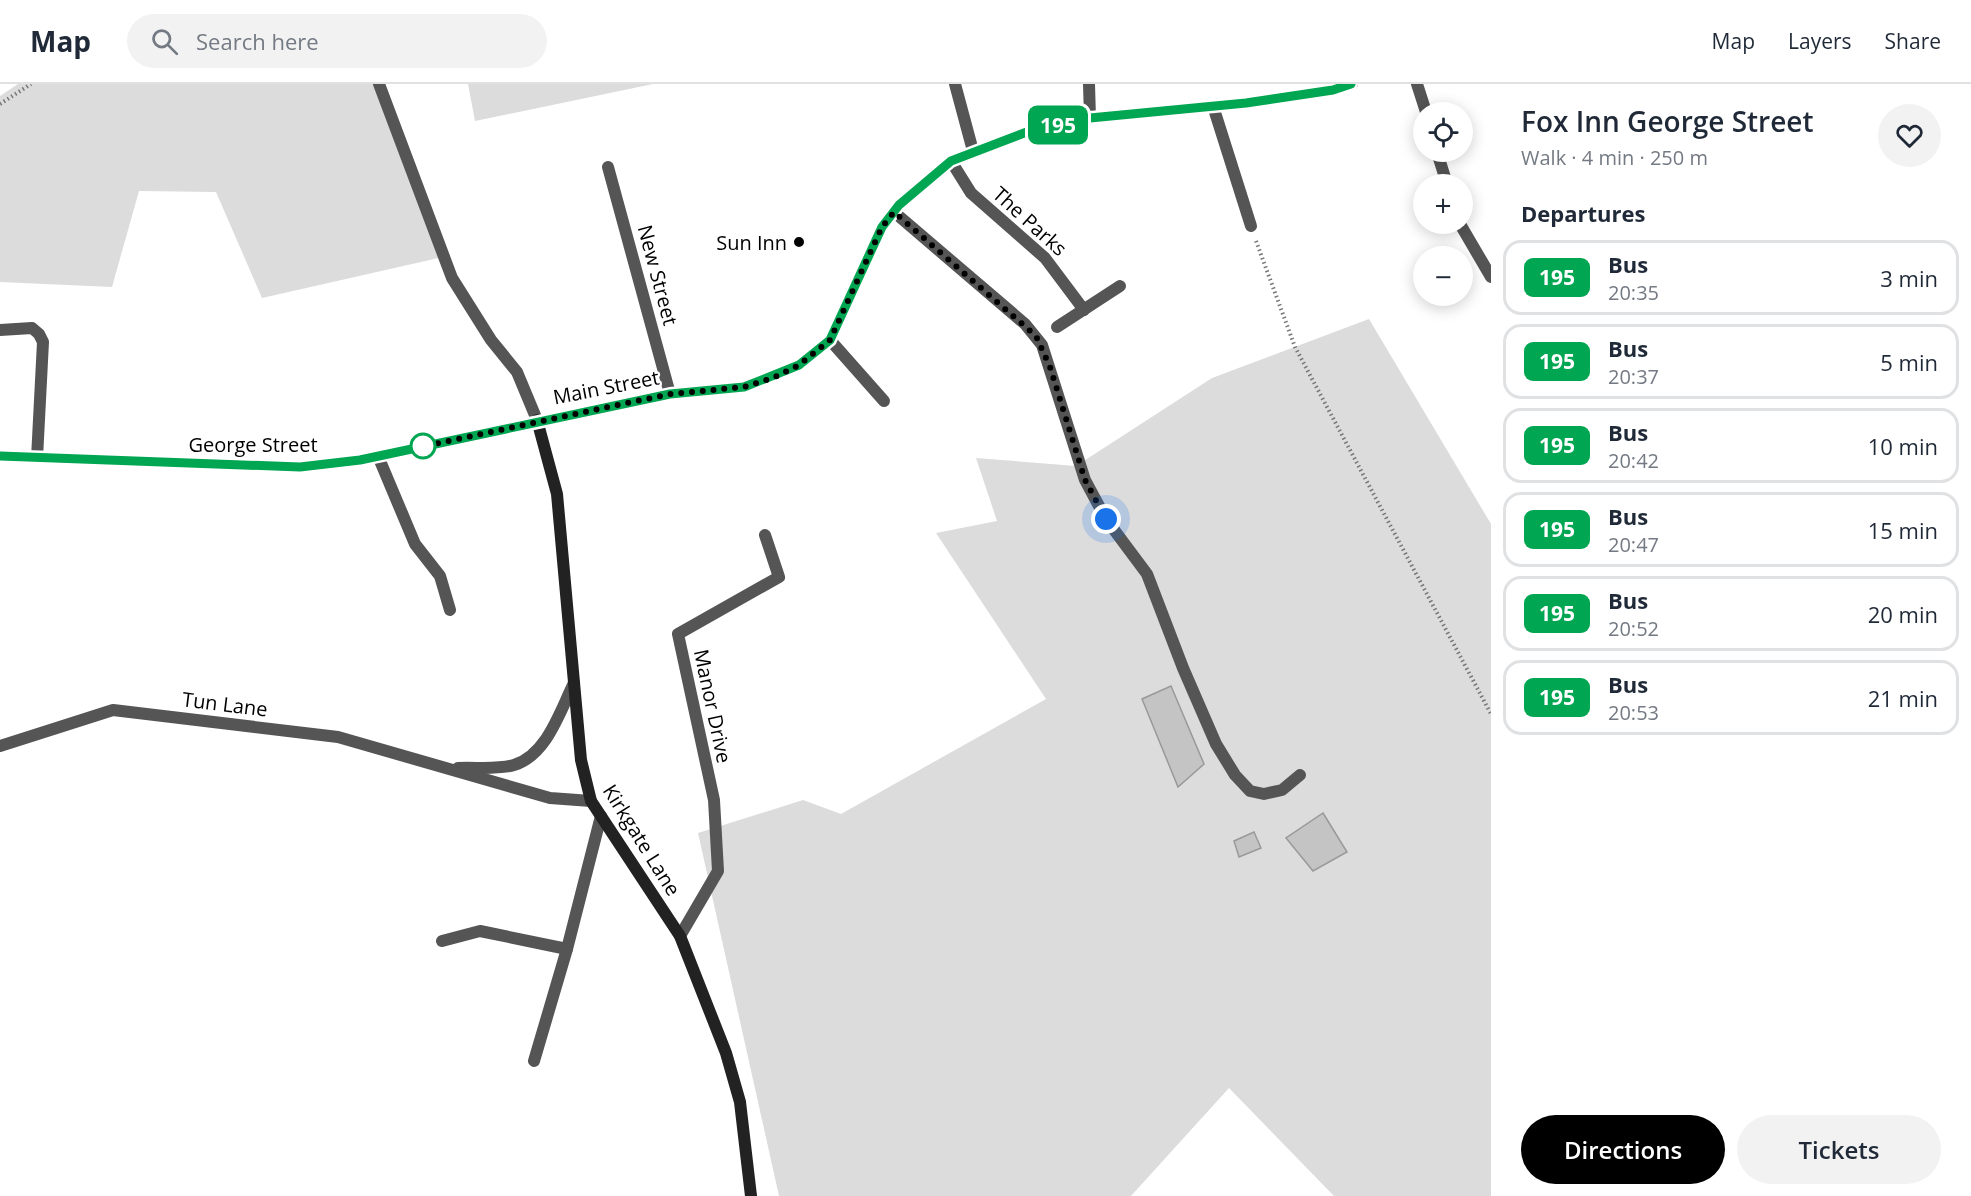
<!DOCTYPE html>
<meta charset="utf-8">
<style>
:root{--surface:#fff;--page:#f2f2f3;--text:#1f2937;--muted:#747a83;--line:#e0e1e3;--accent:#000}
body{margin:0;font-family:"Open Sans",sans-serif;background:var(--page);color:var(--text);height:100vh;display:flex;flex-direction:column;font-size:22px;white-space:nowrap}
*{box-sizing:border-box;margin:0}
p{font-size:20px;color:var(--muted)}
.icon{flex:none;width:33px;height:33px;fill:none;stroke:currentColor;stroke-width:2;stroke-linecap:round;stroke-linejoin:round}
.map{position:relative;flex:1;overflow:hidden}
.panel{display:flex;flex-direction:column;background:var(--surface);width:480px}
.panel>*{flex:none}
.badge{padding:0 12px;border-radius:9px;font-size:21px;line-height:39px}
.tools{position:absolute;left:1413px;top:18px;display:grid;gap:12px}
.tools a{display:grid;place-items:center;width:60px;height:60px;border-radius:50%;background:var(--surface);box-shadow:0 3px 15px #0003;font-size:30px}
.you{position:absolute;width:30px;height:30px;margin:-15px;border:4px solid #fff;border-radius:50%;background:#1a73e8;box-shadow:0 0 0 9px #1a73e833}
.map>.badge{position:absolute;translate:-50% -50%;box-shadow:0 0 0 3px #fff}
h2{padding:0 30px;font-size:22px;line-height:54px}
.round{display:grid;place-items:center;flex:none;width:63px;height:63px;border-radius:32px;background:var(--page)}
.headline{display:flex;align-items:center;justify-content:space-between;height:102px;padding:0 30px}
h1{font-size:28px;font-weight:600;line-height:45px}
.action{display:flex;gap:12px;margin-top:auto;padding:12px 30px}
.action a{flex:1;height:69px;border-radius:36px;background:var(--accent);color:#fff;font-size:24px;font-weight:600;line-height:69px;text-align:center}
.action a+a{background:var(--page);color:var(--text)}
ul{padding:0;list-style:none}
li{display:flex;align-items:center;gap:18px;height:75px;margin:0 12px 9px;padding:0 18px;border:3px solid var(--line);border-radius:18px}
li div{flex:1}
li b{display:block;font-size:22px}
li em{font-style:normal}
li .badge{min-width:66px;font-weight:700;text-align:center}
header{display:flex;align-items:center;gap:36px;box-sizing:border-box;height:84px;padding:0 30px;background:var(--surface);border-bottom:2px solid var(--line)}
header strong{font-size:28px}
nav{display:flex;gap:33px;margin-inline-start:auto;font-size:21px}
.search{width:420px;height:54px;background:var(--page);display:flex;align-items:center;gap:15px;box-sizing:border-box;padding:0 21px;border-radius:33px;color:var(--muted);font-size:22px}
main{display:flex;flex:1;min-height:0}
.map>svg:first-child{display:block}
.green{fill:#dcdcdc}
.building{fill:#c4c4c4;stroke:#999;stroke-width:1.5}
.lines{fill:none;stroke-linecap:round;stroke-linejoin:round}
.path{stroke:#777;stroke-width:4;stroke-dasharray:1.5 3;stroke-linecap:butt}
.lane{stroke:#555;stroke-width:12}
.street{stroke:#555;stroke-width:12}
.secondary{stroke:#222;stroke-width:12}
.line-casing{stroke:#fff;stroke-width:14}
.line{stroke:#00a651;stroke-width:9}
.walk{stroke:#000;stroke-width:6;stroke-dasharray:0 10.8}
.poi-dot{fill:#000;stroke:#fff;stroke-width:2}
.stop-dot{fill:#fff;stroke:#00a651;stroke-width:3}
.labels{text-anchor:middle;dominant-baseline:central;stroke-width:4.5;stroke-linejoin:round;paint-order:stroke}
.street-label{font-size:20px;fill:#000;stroke:#fff}
.poi-label{font-size:20px;fill:#000;stroke:#fff;text-anchor:end}
</style>
<header>
<strong>Map</strong>
<div class="search"><svg class="icon" aria-label="search" viewBox="0 0 24 24"><circle cx="10" cy="10" r="6"/><path d="M15 15l6 6"/></svg>Search here</div>
<nav><a>Map</a><a>Layers</a><a>Share</a></nav>
</header>
<main>
<div class="map">
<svg width="1491" height="1112" viewBox="0 0 1491 1112">
<rect width="100%" height="100%" fill="#fff"/>
<g class="green">
<polygon points="18,0 383,0 443,173 262,214 216,108 139,107 112,203 0,198 0,12"/>
<polygon points="468,0 653,0 475,37"/>
<polygon points="1369,235 1491,440 1491,1112 1334,1112 1229,1004 1131,1112 779,1112 698,749 803,716 841,730 1046,615 936,449 997,437 976,374 1076,382 1212,294"/>
</g>
<g class="building">
<polygon points="1171,602 1204,680 1178,703 1142,615"/>
<polygon points="1323,729 1347,768 1313,787 1286,754"/>
<polygon points="1254,748 1261,764 1239,773 1234,757"/>
</g>
<g class="lines">
<g class="path">
<polyline points="0,20 31,0"/>
<polyline points="1256,157 1295,263 1491,630"/>
</g>
<g class="lane">
<polyline points="379,0 452,194 491,256 517,288 537,336"/>
<polyline points="1213,22 1251,142"/>
<polyline points="894,128 1025,240 1042,261 1085,396 1106,435 1147,490 1183,584 1216,660 1235,691 1250,707 1264,710 1282,706 1300,691"/>
<polyline points="0,246 32,244 39,250 43,258 37,374"/>
<polyline points="378,372 415,460 440,492 450,526"/>
<polyline points="442,857 480,847 567,865"/>
<polyline points="534,977 567,865 601,732"/>
</g>
<g class="street">
<polyline points="955,0 973,67"/>
<polyline points="1089,0 1090,34"/>
<polyline points="1417,0 1426,28"/>
<polyline points="1437,68 1447,100"/>
<polyline points="951,77 971,109 1045,174 1084,226"/>
<polyline points="608,83 670,310"/>
<polyline points="1460,140 1491,193"/>
<polyline points="1057,243 1120,202"/>
<polyline points="830,256 884,317"/>
<polyline points="0,662 113,626 338,653 550,714 591,717"/>
<path d="M458 684C475 683 498 686 514 681 547 671 560 627 574 599"/>
<polyline points="680,852 718,787 714,716 678,550 779,493 765,451"/>
</g>
<g class="secondary">
<polyline points="537,336 557,410 581,676 591,717 680,852 726,969 740,1018 751,1112"/>
<polyline points="0,372 300,383 360,376 670,310 744,303 799,281 830,256 882,143 899,121 951,77 1032,46 1090,34 1246,19 1333,6 1352,0"/>
</g>
</g>
<g class="lines">
<g class="line-casing">
<polyline id="line" points="0,372 300,383 360,376 670,310 744,303 799,281 830,256 882,143 899,121 951,77 1032,46 1090,34 1246,19 1333,6 1351,0"/>
</g>
<use href="#line" class="line"/>
<polyline class="walk" points="423,362 420,363 670,310 744,303 773,294 799,281 830,256 882,143 894,128 1036,252 1050,283 1085,396 1106,435"/>
</g>
<circle class="poi-dot" cx="799" cy="158" r="6"/>
<circle class="stop-dot" cx="423" cy="362" r="12"/>
<g class="labels">
<g class="street-label">
<text transform="translate(1030 137) rotate(42)">The Parks</text>
<text transform="translate(658 191) rotate(75)">New Street</text>
<text transform="translate(606 303) rotate(-11)">Main Street</text>
<text x="253" y="360">George Street</text>
<text transform="translate(225 620) rotate(7)">Tun Lane</text>
<text transform="translate(713 622) rotate(78)">Manor Drive</text>
<text transform="translate(642 756) rotate(58)">Kirkgate Lane</text>
</g>
<g class="poi-label">
<text x="787" y="158">Sun Inn</text>
</g>
</g>
</svg>
<div class="tools">
<a><svg class="icon" aria-label="locate" viewBox="0 0 24 24"><circle cx="12" cy="12" r="6"/><path d="M12 2v4M12 18v4M2 12h4M18 12h4"/></svg></a>
<a>+</a>
<a>−</a>
</div>
<div class="you" style="left:1106px;top:435px"></div>
<b class="badge" style="left:1058px;top:41px;background:#00a651;color:#fff">195</b>
</div>
<section class="panel">
<div class="headline"><div><h1>Fox Inn George Street</h1><p>Walk · 4 min · 250 m</p></div><a class="round"><svg class="icon" aria-label="heart" viewBox="0 0 24 24"><path d="M12 20l-8-8c-3-5 5-10 8-4 3-6 11-1 8 4z"/></svg></a></div>
<h2>Departures</h2>
<ul>
<li><span class="badge" style="background:#00a651;color:#fff">195</span><div><b>Bus</b><p>20:35</p></div><em>3 min</em></li>
<li><span class="badge" style="background:#00a651;color:#fff">195</span><div><b>Bus</b><p>20:37</p></div><em>5 min</em></li>
<li><span class="badge" style="background:#00a651;color:#fff">195</span><div><b>Bus</b><p>20:42</p></div><em>10 min</em></li>
<li><span class="badge" style="background:#00a651;color:#fff">195</span><div><b>Bus</b><p>20:47</p></div><em>15 min</em></li>
<li><span class="badge" style="background:#00a651;color:#fff">195</span><div><b>Bus</b><p>20:52</p></div><em>20 min</em></li>
<li><span class="badge" style="background:#00a651;color:#fff">195</span><div><b>Bus</b><p>20:53</p></div><em>21 min</em></li>
</ul>
<div class="action"><a>Directions</a><a>Tickets</a></div>
</section>
</main>
